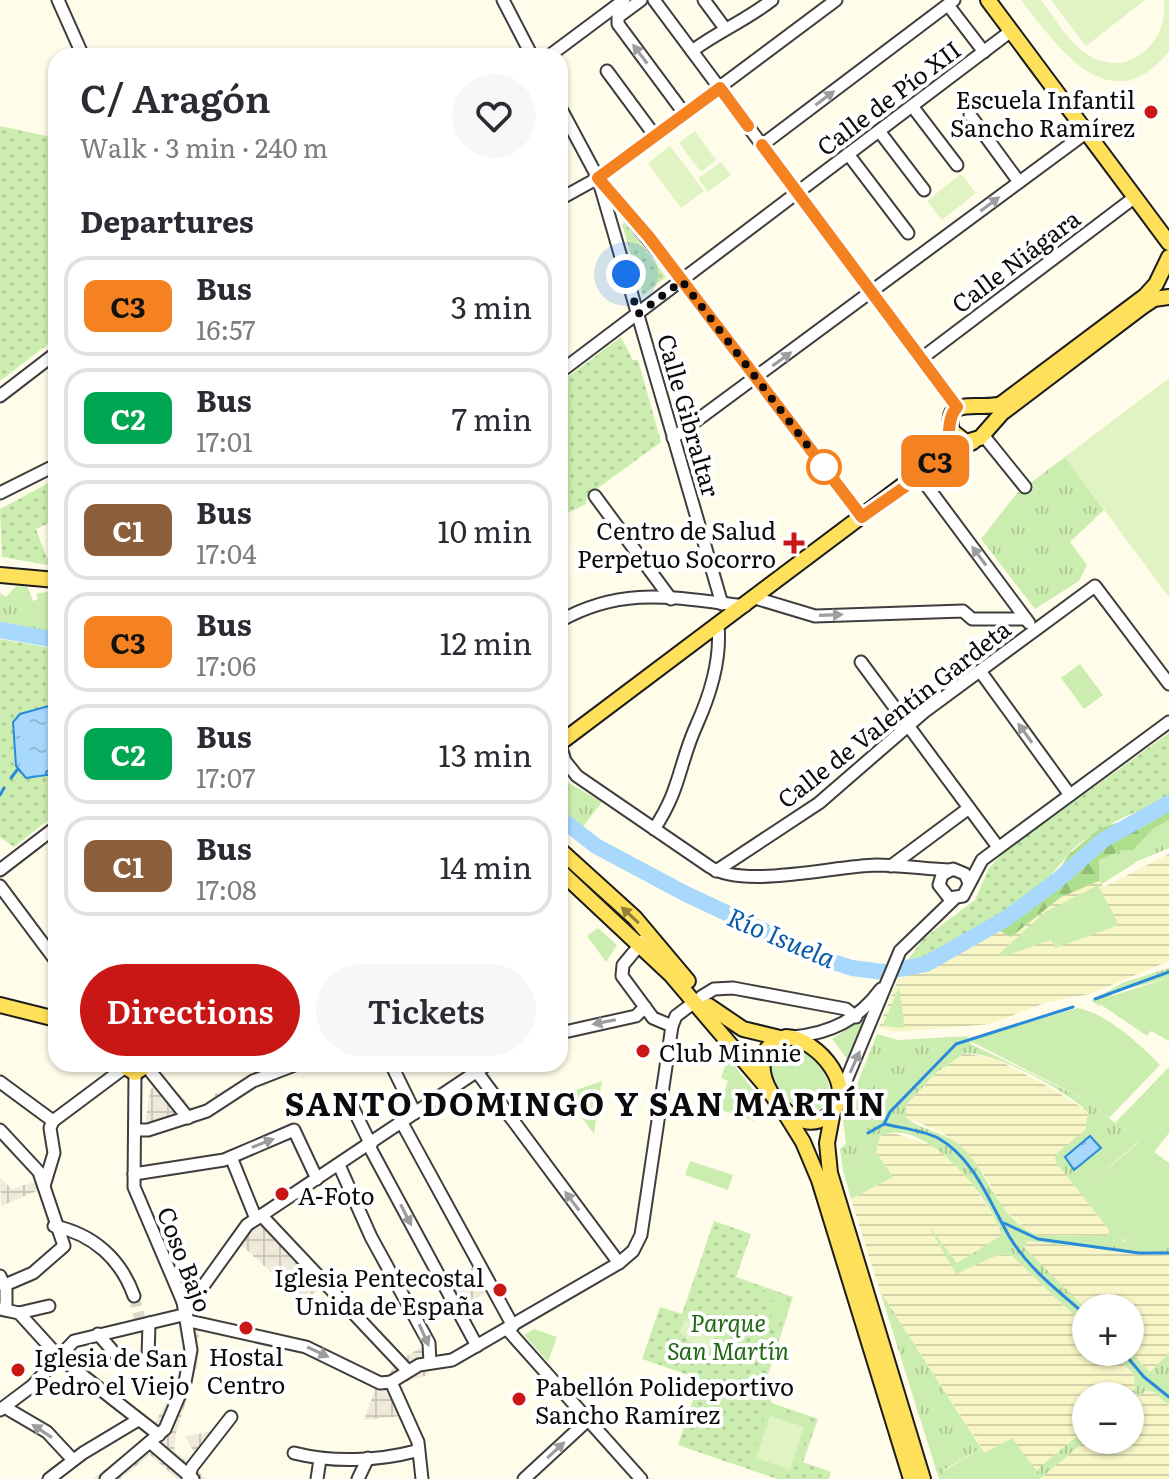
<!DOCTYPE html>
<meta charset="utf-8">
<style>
:root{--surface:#fff;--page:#f7f7f7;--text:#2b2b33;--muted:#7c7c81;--line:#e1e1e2;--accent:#c91716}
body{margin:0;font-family:Literata,serif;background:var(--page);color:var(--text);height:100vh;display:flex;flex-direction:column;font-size:30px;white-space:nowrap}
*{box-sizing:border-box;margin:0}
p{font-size:26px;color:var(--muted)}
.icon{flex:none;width:44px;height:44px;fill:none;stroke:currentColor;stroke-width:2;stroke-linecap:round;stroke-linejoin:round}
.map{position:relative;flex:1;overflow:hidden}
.drawer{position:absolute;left:48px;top:48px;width:520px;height:1024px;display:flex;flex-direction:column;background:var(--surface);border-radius:24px;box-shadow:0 2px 6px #0004}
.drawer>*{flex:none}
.badge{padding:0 16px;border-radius:12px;font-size:28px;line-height:52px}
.controls{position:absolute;left:1072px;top:1294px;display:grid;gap:16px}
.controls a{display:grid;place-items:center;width:72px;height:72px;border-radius:50%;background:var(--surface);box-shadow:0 2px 6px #0004;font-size:40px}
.you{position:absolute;width:40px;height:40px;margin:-20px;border:6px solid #fff;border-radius:50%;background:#1a73e8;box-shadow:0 0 0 12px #1a73e833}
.map>.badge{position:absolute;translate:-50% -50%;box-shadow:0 0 0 4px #fff}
h2{padding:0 32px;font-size:30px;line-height:72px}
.round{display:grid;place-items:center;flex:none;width:84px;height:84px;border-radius:42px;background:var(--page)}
.headline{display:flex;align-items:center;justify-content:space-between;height:136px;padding:0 32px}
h1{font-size:38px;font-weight:600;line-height:60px}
.button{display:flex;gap:16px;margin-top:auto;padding:16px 32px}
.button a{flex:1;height:92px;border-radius:48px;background:var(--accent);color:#fff;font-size:32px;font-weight:600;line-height:92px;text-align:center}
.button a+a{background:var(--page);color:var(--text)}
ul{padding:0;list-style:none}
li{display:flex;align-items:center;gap:24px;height:100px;margin:0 16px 12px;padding:0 16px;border:4px solid var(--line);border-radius:24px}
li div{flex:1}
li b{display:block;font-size:30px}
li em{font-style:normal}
li .badge{min-width:88px;font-weight:700;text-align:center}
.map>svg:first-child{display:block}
.farmland{fill:url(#farmland-rules)}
.grass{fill:url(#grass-tufts);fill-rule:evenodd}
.forest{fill:url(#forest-firs)}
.park{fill:url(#park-dots)}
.garden{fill:#ccedb0}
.pitch{fill:#e0f3c2}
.plaza{fill:url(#plaza-grid)}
.water{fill:url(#water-ripples);stroke:#288adb;stroke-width:2}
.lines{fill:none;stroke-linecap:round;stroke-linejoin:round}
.stream{stroke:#288adb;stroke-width:3}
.river{stroke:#a8d9fc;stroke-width:16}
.minor-tunnel{stroke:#dad8c9;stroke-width:11;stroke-dasharray:11 5.5;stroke-linecap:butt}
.minor-casing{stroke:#3e3e3e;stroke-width:15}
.major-casing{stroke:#1c1c1c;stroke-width:18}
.minor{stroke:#fff;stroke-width:11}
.major{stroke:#ffe05a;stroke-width:14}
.oneway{fill:#9d9d9d}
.oneway2{fill:#918036}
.line-casing{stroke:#fff;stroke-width:18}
.line{stroke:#f58220;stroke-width:12}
.walk{stroke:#0b0b0b;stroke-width:8;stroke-dasharray:0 14.4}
.poi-dot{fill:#c91716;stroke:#fff;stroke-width:3}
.stop-dot{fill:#fff;stroke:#f58220;stroke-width:4}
.labels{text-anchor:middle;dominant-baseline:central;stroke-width:8;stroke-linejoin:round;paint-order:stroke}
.street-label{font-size:24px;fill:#0b0b0b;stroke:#fff}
.poi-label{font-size:24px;fill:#0b0b0b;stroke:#fff;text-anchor:start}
.park-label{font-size:24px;font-style:italic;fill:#236916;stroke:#fff}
.water-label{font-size:26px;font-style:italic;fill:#095ba9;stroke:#fff}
.district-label{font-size:32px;font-weight:bold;letter-spacing:2px;fill:#0b0b0b;stroke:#fff}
</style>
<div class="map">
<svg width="1169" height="1479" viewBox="0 0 1169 1479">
<defs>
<pattern id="farmland-rules" width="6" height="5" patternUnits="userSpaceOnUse" patternTransform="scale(2)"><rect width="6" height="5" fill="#f8f6c7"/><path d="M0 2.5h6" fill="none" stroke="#d3d2aa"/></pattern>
<pattern id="grass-tufts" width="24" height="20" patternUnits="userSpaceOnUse" patternTransform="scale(2)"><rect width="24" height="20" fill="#ccedb0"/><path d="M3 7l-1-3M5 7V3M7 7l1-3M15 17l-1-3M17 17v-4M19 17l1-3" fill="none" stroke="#aeca96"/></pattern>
<pattern id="forest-firs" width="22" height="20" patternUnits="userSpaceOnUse" patternTransform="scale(2)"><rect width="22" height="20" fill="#aedf8d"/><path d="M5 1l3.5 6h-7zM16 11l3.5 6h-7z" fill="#94be78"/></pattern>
<pattern id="park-dots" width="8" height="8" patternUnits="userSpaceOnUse" patternTransform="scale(2)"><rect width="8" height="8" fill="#ccedb0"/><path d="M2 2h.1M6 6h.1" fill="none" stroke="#aeca96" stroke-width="1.8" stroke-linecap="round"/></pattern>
<pattern id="plaza-grid" width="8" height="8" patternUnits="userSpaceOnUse" patternTransform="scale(2)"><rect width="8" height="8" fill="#efead9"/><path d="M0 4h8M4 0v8" fill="none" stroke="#ccc7b9"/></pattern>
<pattern id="water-ripples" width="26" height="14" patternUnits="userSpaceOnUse" patternTransform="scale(2)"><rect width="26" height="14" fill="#a8d9fc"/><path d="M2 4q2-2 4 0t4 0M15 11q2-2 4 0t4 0" fill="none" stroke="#8fb9d7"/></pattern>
</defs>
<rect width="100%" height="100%" fill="#fffcea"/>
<g class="farmland">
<polygon points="1169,854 1169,961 1090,994 1045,1003 990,1024 895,1032 879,1027 898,979 947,961 991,932 998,930 1011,937 1061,897 1099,881 1104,887"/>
<polygon points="965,1053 998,1060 1051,1088 1088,1112 1085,1130 1055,1161 1109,1230 1107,1236 1037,1235 1027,1231 1002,1207 988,1180 963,1148 940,1131 906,1118 906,1105 936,1073"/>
<polygon points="890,1132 932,1145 952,1159 963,1169 1000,1227 1002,1236 957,1263 935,1236 956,1274 998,1255 1011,1255 1086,1327 1086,1352 1113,1352 1134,1375 1135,1389 1127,1396 1086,1396 1086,1429 1037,1471 1012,1439 985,1453 880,1291 851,1199 893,1177 876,1152 880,1136"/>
<polygon points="1027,1241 1169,1256 1169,1353 1150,1372 1130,1351 1130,1308 1086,1309 1035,1261 1025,1248"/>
<polygon points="1140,1392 1154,1392 1169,1406 1169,1479 1040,1479 1086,1440 1130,1440 1130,1402"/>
</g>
<g class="grass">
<polygon points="1065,457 1104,510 1070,542 1087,565 1079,581 1035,609 981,539 1017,493 1030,487 1029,484"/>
<polygon points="16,586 27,587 33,601 38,599 36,594 56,590 56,633 0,624 0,593 6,597"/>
<polygon points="560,778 602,802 582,828 560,811"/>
<polygon points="1169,820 1169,848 1138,861 1102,884 1099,881 1099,860 1123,850 1133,850 1153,829"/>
<polygon points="1169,968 1169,978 1115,992 1100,1004 1101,1007 1091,1001 1122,983"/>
<path d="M877 1034 898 1040 967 1036 971 1044 1088 1101 1138 1142 1082 1190 1124 1242 1169 1248V1256L1027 1241 1025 1248 1086 1309V1327L1011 1255H998L956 1274 928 1225 957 1263 1002 1235C992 1199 924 1114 880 1136L876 1152 843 1170 840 1149 846 1144 843 1120ZM965 1053C997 1052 1064 1090 1088 1112L1085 1130 1056 1154 1055 1161 1109 1230 1107 1236 1037 1235C997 1219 990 1173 961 1146 943 1131 919 1130 906 1117V1105L936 1073Z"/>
<polygon points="880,1291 981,1448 944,1470 950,1479 939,1479"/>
<polygon points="1130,1351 1150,1372 1169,1353 1169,1406 1154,1392 1146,1391 1130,1402 1127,1396 1135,1389 1134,1375 1113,1352"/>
<polygon points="1086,1429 1086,1440 1040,1479 1031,1479 1040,1467"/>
</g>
<polygon class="forest" points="1169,800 1169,820 1153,829 1133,850 1123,850 1099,860 1099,881 1061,897 1011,937 998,930 998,917 1034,893 1039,885 1060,869 1068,855 1101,827 1124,821 1145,806"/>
<g class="park">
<polygon points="0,126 56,138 56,338 0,381"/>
<polygon points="625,223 666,277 643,295 622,224"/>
<polygon points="621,337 633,360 638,360 661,442 587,496 586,504 560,517 560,383"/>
<polygon points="56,479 56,520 36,529 46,556 53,566 2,557 0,509"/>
<polygon points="0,639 56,649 56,814 14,847 0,837"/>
<path d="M1169 733V800C1140 809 1088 830 1068 855 1053 873 1038 892 1018 907 1005 917 989 920 975 929 953 943 930 962 904 965L923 939 975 900 989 868 1002 854Z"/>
<polygon points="714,1221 751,1234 736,1277 793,1297 764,1387 772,1403 818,1419 803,1462 831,1472 829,1479 777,1479 678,1445 700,1379 642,1359 660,1307 682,1314"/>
</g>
<g class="garden">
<polygon points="1080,664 1103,695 1084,709 1061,678"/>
<polygon points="1098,885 1119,925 1055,948 1051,940 1001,957 998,955 1045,912"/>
<polygon points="598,928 617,945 606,962 587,936"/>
<polygon points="1169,978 1169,1041 1151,1031 1147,1036 1100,1004 1101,999"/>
<polygon points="899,986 905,1028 883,1026"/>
<path d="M1078 1008C1106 1013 1140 1044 1160 1065L1109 1118 1088 1101 968 1040Z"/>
<polygon points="869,1014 848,1060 832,1039"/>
<path d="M792 1045C815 1052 830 1073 830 1097L818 1111C791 1115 764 1080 773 1055L783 1046Z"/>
<polygon points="728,1057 761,1100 754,1121 719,1109 728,1081 721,1078"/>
<path d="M1169 1067V1133L1154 1152 1169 1163V1248C1129 1265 1103 1217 1082 1190L1138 1143 1115 1123Z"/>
<polygon points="602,1081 594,1134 564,1094"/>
<polygon points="876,1152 893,1177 851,1199 843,1170"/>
<polygon points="690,1161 733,1175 728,1190 685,1175"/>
<polygon points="759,1290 788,1300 778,1328 768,1325 776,1302 757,1296"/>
<polygon points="534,1329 557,1337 548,1362 524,1335"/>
<polygon points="768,1406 812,1421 797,1465 785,1477 748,1465"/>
<polygon points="1012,1438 1037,1471 1031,1479 950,1479 944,1471 981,1448 985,1453"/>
</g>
<g class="pitch">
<path d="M1021 0H1041C1055 18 1070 45 1090 56 1129 79 1169 42 1164 0H1169V51C1110 125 1057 46 1021 0Z"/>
<polygon points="1051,0 1145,0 1086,46"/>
<polygon points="695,131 716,160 701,172 679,143"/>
<polygon points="670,146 704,191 681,208 648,163"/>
<polygon points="721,162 731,175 708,192 698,178"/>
<polygon points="961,174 976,193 942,220 927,201"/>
<polygon points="1169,378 1169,597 1065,457"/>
<polygon points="684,1320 717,1331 707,1359 680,1332"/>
<polygon points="770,1416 804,1427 790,1470 756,1458"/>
</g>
<g class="plaza">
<polygon points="280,1064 314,1064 148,1135 146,1118 150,1090 163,1077 195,1111 215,1102 215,1094"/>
<polygon points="0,1178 12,1189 37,1181 39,1190 1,1206"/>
<polygon points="263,1224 324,1284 305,1303 239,1243 245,1234"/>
<polygon points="481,1262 501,1316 487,1292 454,1312 441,1287"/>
<polygon points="177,1312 322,1349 382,1380 403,1359 427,1343 431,1342 434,1356 445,1358 446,1367 428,1368 428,1375 399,1384 413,1421 406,1426 402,1416 364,1420 376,1386 304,1349 199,1327 198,1363 176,1433 174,1451 190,1464 196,1456 185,1436 217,1431 227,1419 232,1424 196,1469 206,1479 177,1479 150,1455 120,1479 93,1479 148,1435 177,1383 183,1354"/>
</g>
<g class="water">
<polygon points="56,704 56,766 46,772 47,775 26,778 16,766 13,722 20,714"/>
<polygon points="1090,1136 1101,1148 1074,1170 1065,1157"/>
</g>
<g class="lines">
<g class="stream">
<polyline points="11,778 17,770"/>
<polyline points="0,795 4,788"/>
<polyline points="1095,999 1169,972"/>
<polyline points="884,1124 890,1112 956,1044 1073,1007"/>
<path d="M868 1133 884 1124C901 1128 922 1130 938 1138 974 1158 990 1203 1009 1236 1027 1267 1059 1292 1086 1315"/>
<polyline points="1004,1223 1038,1239 1139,1253 1169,1253"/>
<polyline points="1123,1352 1144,1377 1169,1397"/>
</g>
<g class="river">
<polyline points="0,630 56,640"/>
<polyline points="560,818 596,846 684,893 824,959 852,968 884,972 926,964 1007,918 1058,880 1103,840 1169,803"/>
</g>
<polyline class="minor-tunnel" points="134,1296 141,1324"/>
<g class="minor-casing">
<g id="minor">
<polyline points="58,0 83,56"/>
<polyline points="503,0 532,56"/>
<polyline points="641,0 618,17 618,24 684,113"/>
<polyline points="654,0 957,407"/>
<polyline points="704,0 724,27"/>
<polyline points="948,5 984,52"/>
<path d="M692 51C719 31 745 21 772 0"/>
<polyline points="549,56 624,0"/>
<polyline points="607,71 655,136"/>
<polyline points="912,106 957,165"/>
<polyline points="560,107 598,178 722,604"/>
<polyline points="970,115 1019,182"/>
<polyline points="879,131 924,190"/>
<polyline points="762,145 954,0"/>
<polyline points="848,154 908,233"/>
<polyline points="599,179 682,281 862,517"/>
<polyline points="560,199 598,178 836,0"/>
<polyline points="922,358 1135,197"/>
<polyline points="560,372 1011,31"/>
<polyline points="0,396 56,353"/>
<polyline points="983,435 1025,487"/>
<polyline points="673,438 1087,132"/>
<polyline points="918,474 1029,623"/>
<polyline points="0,493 56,465"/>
<polyline points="595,496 671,599"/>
<polyline points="755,598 815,616 963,611 972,619 1026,619"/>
<path d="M560 621C624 585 675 598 745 606"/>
<polyline points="861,662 998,847"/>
<polyline points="980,671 1070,795"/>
<path d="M561 748 565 761 577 776 710 867C744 889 834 866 876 865 901 865 926 869 951 870"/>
<path d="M654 829C681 789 679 763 697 724 710 695 721 658 718 626"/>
<polyline points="891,866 969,808"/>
<polyline points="0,870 56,827"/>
<polyline points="716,871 819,803 924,712 1095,586 1169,684"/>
<polyline points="969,883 965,874 953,869 942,875 939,885 949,898 963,896 982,860 1169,722"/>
<polyline points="0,886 56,961"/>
<polyline points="643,941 623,965 622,976 653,1018 672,1026"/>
<polyline points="701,997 714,989 733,988 846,1009 856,1017"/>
<polyline points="560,1033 636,1016 645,1007"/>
<path d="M793 1037C831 1033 858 1020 881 989"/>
<polyline points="391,1064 415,1113"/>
<polyline points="471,1064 619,1263"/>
<polyline points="151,1072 188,1118"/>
<polyline points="0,1082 53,1121"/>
<polyline points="840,1095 900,951 954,899"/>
<polyline points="349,1100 371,1145"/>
<polyline points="53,1121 124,1068"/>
<polyline points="402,1123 513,1326"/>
<polyline points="0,1130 39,1172 64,1246 33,1273 5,1285"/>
<polyline points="135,1130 148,1130 207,1111 253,1081 297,1064"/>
<polyline points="369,1146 477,1346"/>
<polyline points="231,1157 256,1219"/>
<polyline points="339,1165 371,1237 429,1343 430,1363"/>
<polyline points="134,1174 224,1160 294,1130 317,1179"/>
<polyline points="44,1186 54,1153 50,1128 53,1121"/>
<polyline points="261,1215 407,1370"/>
<path d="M54 1226C93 1234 121 1259 134 1296"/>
<polyline points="0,1276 6,1289 6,1310"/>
<polyline points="183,1302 196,1296 247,1225 488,1064"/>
<polyline points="0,1309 19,1313 59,1357 159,1435"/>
<polyline points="19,1313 49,1306"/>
<polyline points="189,1321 306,1347 380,1383 391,1382 419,1365 452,1360 619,1263 633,1251 641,1235 672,1026 676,1016 696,1001"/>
<polyline points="507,1329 641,1479"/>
<polyline points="98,1334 118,1357"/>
<polyline points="148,1358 149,1323"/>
<polyline points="391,1382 418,1442 422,1479"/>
<polyline points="6,1408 47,1432 73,1460"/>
<polyline points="0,1410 32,1386 74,1341 187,1314"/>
<polyline points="151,1443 193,1479"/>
<path d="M294 1453C333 1463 378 1461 416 1451"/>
<polyline points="49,1479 83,1453 138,1420"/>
<polyline points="106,1479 165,1429 185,1382 191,1350 183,1302 134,1187 135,1073"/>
<polyline points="188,1479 192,1467 231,1417"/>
<polyline points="317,1479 320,1459"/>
<polyline points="358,1479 368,1458"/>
<polyline points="524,1479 588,1420"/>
</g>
</g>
<g class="major-casing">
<g id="major">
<polyline points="988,0 1169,243"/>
<path d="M1169 257 1156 284 1145 296 1001 404C983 411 942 394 952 431L966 442 980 438 1002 413 1142 307 1154 299 1169 297"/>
<polyline points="0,575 56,580"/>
<polyline points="560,743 939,458 973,442"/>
<polyline points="560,850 635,918 688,981"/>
<polyline points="560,871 671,975 769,1090"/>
<polyline points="0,1005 56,1019"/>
<polyline points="709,1006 743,1029 780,1038"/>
<path d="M786 1037C818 1038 863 1092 826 1117 787 1143 730 1051 786 1037Z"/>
<polyline points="121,1064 135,1073 148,1064"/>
<polyline points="780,1105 803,1142 819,1180 911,1479"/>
<polyline points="833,1111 827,1143 830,1173 923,1479"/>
</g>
</g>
<use href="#minor" class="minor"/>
<use href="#major" class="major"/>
</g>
<defs><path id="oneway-solid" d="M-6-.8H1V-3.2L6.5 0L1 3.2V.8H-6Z" transform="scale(2)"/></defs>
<g class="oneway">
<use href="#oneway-solid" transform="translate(640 54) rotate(-127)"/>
<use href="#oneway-solid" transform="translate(825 98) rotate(-37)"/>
<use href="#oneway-solid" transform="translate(990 204) rotate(-37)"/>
<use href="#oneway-solid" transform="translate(782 359) rotate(-36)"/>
<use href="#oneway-solid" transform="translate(979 556) rotate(-127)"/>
<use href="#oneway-solid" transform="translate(831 615) rotate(-2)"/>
<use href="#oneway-solid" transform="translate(1025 733) rotate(-126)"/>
<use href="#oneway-solid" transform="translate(604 1022) rotate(169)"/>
<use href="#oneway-solid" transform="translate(855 1062) rotate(-66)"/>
<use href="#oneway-solid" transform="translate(263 1143) rotate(-22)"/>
<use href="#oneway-solid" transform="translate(572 1201) rotate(-127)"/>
<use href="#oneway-solid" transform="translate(406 1215) rotate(63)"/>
<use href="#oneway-solid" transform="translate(424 1335) rotate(66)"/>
<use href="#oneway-solid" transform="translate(318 1352) rotate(25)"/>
<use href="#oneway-solid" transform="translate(42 1431) rotate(-147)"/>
<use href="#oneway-solid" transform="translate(556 1450) rotate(-43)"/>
</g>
<use class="oneway2" href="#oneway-solid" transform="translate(630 915) rotate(-137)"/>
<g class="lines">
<g class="line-casing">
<path id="line" d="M748 126 720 88 598 178 649 237 862 517C884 500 927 475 942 454 953 438 945 420 957 407L762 145"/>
</g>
<use href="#line" class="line"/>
<polyline class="walk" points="626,274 638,314 682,281 824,467"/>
</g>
<g class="poi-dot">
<circle cx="1151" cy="112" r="8"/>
<path d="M790 531h8v8h8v8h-8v8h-8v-8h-8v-8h8z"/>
<circle cx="643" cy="1051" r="8"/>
<circle cx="282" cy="1194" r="8"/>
<circle cx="500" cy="1290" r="8"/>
<circle cx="246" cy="1328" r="8"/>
<circle cx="18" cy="1370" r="8"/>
<circle cx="519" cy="1399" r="8"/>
</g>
<circle class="stop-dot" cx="824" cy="467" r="16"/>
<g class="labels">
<g class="street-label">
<text transform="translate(888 97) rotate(-37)">Calle de Pío XII</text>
<text transform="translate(1015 260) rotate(-37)">Calle Niágara</text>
<text transform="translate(690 415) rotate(74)">Calle Gibraltar</text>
<text transform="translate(893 713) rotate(-38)">Calle de Valentín Gardeta</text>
<text transform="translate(186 1259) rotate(69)">Coso Bajo</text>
</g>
<g class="poi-label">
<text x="1135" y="98" text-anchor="end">Escuela Infantil<tspan x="1135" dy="28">Sancho Ramírez</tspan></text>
<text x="776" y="529" text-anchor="end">Centro de Salud<tspan x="776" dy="28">Perpetuo Socorro</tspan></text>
<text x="659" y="1051">Club Minnie</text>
<text x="298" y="1194">A-Foto</text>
<text x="484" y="1276" text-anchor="end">Iglesia Pentecostal<tspan x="484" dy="28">Unida de España</tspan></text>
<text x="246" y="1355" text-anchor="middle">Hostal<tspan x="246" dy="28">Centro</tspan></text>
<text x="34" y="1356">Iglesia de San<tspan x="34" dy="28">Pedro el Viejo</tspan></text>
<text x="535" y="1385">Pabellón Polideportivo<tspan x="535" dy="28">Sancho Ramírez</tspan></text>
</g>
<g class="park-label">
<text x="728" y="1321">Parque<tspan x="728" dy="28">San Martín</tspan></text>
</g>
<g class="water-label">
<text transform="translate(782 936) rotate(23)">Río Isuela</text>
</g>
<g class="district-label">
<text x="586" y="1102">SANTO DOMINGO Y SAN MARTÍN</text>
</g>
</g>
</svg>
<div class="controls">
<a>+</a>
<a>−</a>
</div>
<div class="you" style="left:626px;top:274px"></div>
<b class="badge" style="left:935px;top:461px;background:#f58220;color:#111">C3</b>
<section class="drawer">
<div class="headline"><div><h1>C/ Aragón</h1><p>Walk · 3 min · 240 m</p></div><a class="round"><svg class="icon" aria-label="heart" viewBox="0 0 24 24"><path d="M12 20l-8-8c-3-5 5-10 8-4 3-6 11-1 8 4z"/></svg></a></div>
<h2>Departures</h2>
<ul>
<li><span class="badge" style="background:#f58220;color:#111">C3</span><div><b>Bus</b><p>16:57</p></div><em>3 min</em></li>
<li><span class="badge" style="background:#00a651;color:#fff">C2</span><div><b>Bus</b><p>17:01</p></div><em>7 min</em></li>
<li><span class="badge" style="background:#8b5e3c;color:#fff">C1</span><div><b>Bus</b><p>17:04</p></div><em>10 min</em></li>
<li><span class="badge" style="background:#f58220;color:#111">C3</span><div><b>Bus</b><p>17:06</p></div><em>12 min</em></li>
<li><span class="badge" style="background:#00a651;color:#fff">C2</span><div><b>Bus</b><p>17:07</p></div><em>13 min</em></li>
<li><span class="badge" style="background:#8b5e3c;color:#fff">C1</span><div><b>Bus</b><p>17:08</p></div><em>14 min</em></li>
</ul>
<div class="button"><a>Directions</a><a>Tickets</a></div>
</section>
</div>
